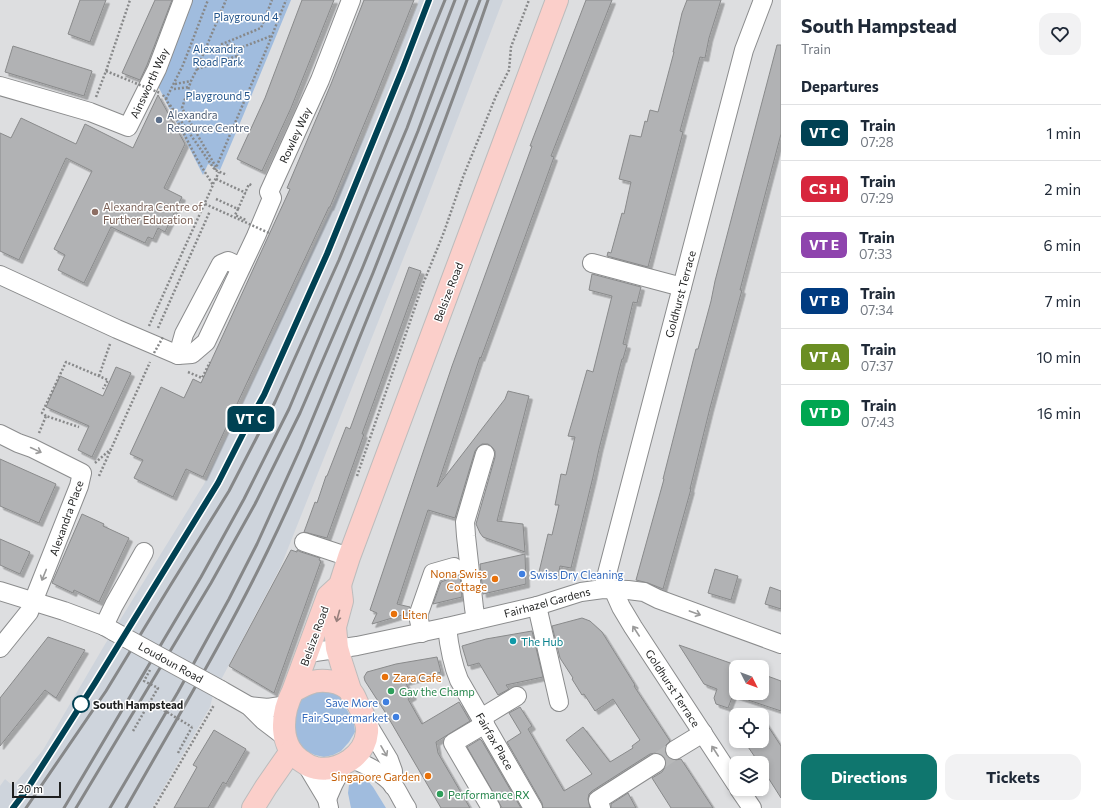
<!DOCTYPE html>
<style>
:root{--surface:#fff;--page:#f2f2f3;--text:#1f2937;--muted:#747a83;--line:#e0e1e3;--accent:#0f766e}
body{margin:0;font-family:Commissioner,sans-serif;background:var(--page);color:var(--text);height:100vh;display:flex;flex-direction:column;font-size:15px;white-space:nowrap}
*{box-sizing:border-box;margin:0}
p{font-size:13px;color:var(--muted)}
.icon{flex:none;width:22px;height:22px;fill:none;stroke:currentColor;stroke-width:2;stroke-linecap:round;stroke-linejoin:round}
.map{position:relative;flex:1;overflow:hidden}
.drawer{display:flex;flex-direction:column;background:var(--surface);width:320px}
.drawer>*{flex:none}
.badge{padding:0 8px;border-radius:6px;font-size:14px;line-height:26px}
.needle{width:26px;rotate:132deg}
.fabs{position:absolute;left:729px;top:660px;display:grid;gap:8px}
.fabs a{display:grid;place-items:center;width:40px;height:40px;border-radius:8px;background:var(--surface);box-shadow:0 2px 6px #0003;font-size:20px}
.scale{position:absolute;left:12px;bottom:10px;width:49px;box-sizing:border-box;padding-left:4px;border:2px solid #1e1f1f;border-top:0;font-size:11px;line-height:14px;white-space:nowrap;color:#1e1f1f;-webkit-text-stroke:3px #fff;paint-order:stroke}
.map>.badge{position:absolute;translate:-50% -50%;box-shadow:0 0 0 2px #fff}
h2{padding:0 20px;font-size:15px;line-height:36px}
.round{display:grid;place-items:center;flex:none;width:42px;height:42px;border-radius:12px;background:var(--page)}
.headline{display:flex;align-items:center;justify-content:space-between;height:68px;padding:0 20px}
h1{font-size:19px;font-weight:700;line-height:30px}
.button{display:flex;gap:8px;margin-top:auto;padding:8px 20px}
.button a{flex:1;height:46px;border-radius:12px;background:var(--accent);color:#fff;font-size:16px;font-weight:700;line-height:46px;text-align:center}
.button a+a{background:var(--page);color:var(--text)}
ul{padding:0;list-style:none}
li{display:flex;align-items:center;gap:12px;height:56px;padding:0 20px;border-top:1px solid var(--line)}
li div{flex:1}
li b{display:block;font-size:15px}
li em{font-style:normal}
li .badge{min-width:44px;font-weight:700;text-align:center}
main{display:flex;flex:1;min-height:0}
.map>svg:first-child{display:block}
.built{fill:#ced4dc}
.green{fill:#a0bcde}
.building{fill:#b1b2b4;stroke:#898a8b;filter:url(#shadow)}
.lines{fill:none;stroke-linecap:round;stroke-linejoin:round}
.minor-tunnel{stroke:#b7b8b9;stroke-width:18;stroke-dasharray:18 9;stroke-linecap:butt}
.minor-casing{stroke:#8b8c8d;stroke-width:20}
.major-casing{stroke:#bcbcbc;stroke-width:24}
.path{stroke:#878889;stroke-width:2.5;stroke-dasharray:2 2;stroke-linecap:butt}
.minor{stroke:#fff;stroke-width:18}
.major{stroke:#fbcfca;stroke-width:22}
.rail{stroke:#868788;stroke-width:3}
.minor-bridge-casing{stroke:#8b8c8d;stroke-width:20;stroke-linecap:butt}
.path-bridge{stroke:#878889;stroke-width:2.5;stroke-dasharray:2 2;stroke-linecap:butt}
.minor-bridge{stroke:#fff;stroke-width:18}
.oneway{stroke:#9a9a9a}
.oneway2{stroke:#98807d}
.line-casing{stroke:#fff;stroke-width:9}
.line{stroke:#004153;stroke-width:6}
.service-dot{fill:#5c6f8a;stroke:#fff;stroke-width:1.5}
.education-dot{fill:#8d6e63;stroke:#fff;stroke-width:1.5}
.shop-dot{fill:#3f7fe0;stroke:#fff;stroke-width:1.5}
.food-dot{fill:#e8710a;stroke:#fff;stroke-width:1.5}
.culture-dot{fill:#0f9aa8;stroke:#fff;stroke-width:1.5}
.leisure-dot{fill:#2e9e5b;stroke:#fff;stroke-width:1.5}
.stop-dot{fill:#fff;stroke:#004153;stroke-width:2}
.labels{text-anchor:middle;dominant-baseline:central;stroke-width:3;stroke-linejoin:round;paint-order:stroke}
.park-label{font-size:11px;fill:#22548b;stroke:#fff}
.street-label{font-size:11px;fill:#1e1f1f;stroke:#fff}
.service-label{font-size:11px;fill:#4e5e75;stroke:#fff;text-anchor:start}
.education-label{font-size:11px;fill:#785e54;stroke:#fff;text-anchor:start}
.food-label{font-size:11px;fill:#c56008;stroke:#fff;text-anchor:end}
.shop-label{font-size:11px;fill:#366cbe;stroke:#fff;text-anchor:end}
.culture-label{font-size:11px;fill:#0d838f;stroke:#fff;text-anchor:start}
.leisure-label{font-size:11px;fill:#27864d;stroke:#fff;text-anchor:start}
.stop-label{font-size:11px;font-weight:bold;fill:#1e1f1f;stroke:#fff;text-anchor:start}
</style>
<main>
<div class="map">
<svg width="781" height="808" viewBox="0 0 781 808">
<defs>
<filter id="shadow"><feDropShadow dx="3.5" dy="3.5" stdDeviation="0" flood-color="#0004"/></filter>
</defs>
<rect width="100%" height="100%" fill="#dddee0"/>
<polygon class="built" points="419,0 503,0 425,204 281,566 213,695 210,707 152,808 0,808 0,786 5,779 13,786 43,750 104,646 204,484 242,404 377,108"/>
<g class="green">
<polygon points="187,0 291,0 243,116 220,170 208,164 203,175 157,84"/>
<polygon points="318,688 339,695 354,723 355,732 349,742 341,751 333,755 324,757 315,755 304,750 296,740 293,719 300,697"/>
<polygon points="357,781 368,781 373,787 386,808 351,808 348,793 349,785"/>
</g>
<g class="building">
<polygon points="80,0 106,0 90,42 68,34"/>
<polygon points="155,0 172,0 147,65 140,80 122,73"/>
<polygon points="302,0 334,0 291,108 262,171 237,159 265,98"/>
<polygon points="364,0 414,0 375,98 330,207 329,207 203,477 186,469 173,497 134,478 143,460 130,454 161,387 184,398 193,379 201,383 290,189 287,188 331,84"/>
<polygon points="586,0 612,0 551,156 554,157 481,358 480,357 437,487 505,399 508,391 529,396 497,521 523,524 525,552 483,537 480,533 476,524 495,457 495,451 492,447 488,444 482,444 478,447 475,451 455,518 428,510 397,604 410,607 409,613 372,624 377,613 370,610 452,366 532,146 530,146"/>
<polygon points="687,0 721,0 709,38 705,58 700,57 680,131 683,132 648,267 607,256 608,252 611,253 622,213 624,214 631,182 619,179 630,135 641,137 645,121 647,122 650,110 658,112 674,52 673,52 682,13"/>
<polygon points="777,45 781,45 781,134 740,290 742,290 710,408 690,489 691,489 663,589 648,583 636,580 664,479 663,479 696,349 698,349 711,301 715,281"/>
<polygon points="13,46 92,71 84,96 5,72"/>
<polygon points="158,95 185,144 164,188 182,197 165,232 158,228 153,239 148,237 145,243 111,227 84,283 58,270 65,255 54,249 92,171 66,158 19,260 0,251 0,133 11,138 21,118 76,144 85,124 133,148"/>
<polygon points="409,267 421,271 362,434 364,434 327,538 304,532 315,502 317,503 326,476 327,476 346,427 350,429"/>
<polygon points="592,274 641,287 637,303 633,302 623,344 627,345 623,359 622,359 599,449 593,477 571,568 560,566 558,576 539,572 548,534 552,535 559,505 555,505 561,474 566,475 575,437 568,436 573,419 587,370 593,372 612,296 589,290"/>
<polygon points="116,367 131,373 92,457 78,450 89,426 46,407 60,376 103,396"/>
<polygon points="0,459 56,484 39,523 0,506"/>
<polygon points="82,514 104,524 103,526 129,538 99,602 74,590 73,593 52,583"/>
<polygon points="0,539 30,552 20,574 0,565"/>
<polygon points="291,550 297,552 297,550 301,552 320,558 319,560 321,561 274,693 229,666"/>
<polygon points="525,554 526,584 483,594 480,564"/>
<polygon points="715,569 738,576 731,600 708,593"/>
<polygon points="460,575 462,597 433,604 441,582"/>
<polygon points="770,587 781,591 781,609 765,604"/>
<polygon points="582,618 590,621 602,632 635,685 634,686 670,741 666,745 665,750 666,756 670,759 675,760 681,759 713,808 671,808 652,778 662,772 665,767 666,763 665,757 660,754 656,753 650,754 592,791 589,794 588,799 590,808 543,808 542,803 507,742 521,733 509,713 520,707 532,726 528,729 564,791 592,774 566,740 583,727 610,762 633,748 632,746 640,740 613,699 595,711 584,694 582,695 572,679 573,678 560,658 552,626"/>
<polygon points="532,631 543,677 506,685 509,689 498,695 479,663 468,666 462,646 486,639"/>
<polygon points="48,637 85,650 56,698 45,690 0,746 0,698"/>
<polygon points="679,645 736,665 736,693 762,693 762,674 781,681 781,711 733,695 728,708 716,704 714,698 717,689 704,684"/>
<polygon points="437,657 441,672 405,682 413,696 408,699 422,724 459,702 470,721 436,742 438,753 470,808 441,808 385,712 365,681 364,677 367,672 396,664"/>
<polygon points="762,717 781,746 781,798 762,768 762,763 759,763 744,741 762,741"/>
<polygon points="214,730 246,749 226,784 223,782 208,808 174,808 197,767 193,765"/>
<polygon points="480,739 482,741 521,808 502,808 467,747"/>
<polygon points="628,793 636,808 611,808 611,804"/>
</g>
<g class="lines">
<polyline class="minor-tunnel" points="656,763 675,750"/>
<g class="minor-casing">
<g id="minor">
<polyline points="0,86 90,112 128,127 157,69 183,0"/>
<polyline points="592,263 682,287"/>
<polyline points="0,275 117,329 178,355 192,354 206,342 256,236 272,198 269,192 320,80 351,0"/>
<polyline points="178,355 184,334 221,264 228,261 241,267"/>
<polyline points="0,434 18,443 32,448 82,473 79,486 29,612 0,648"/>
<polyline points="304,542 349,557"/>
<polyline points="603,589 744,50 763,0"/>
<polyline points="613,589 621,607 633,627 736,784"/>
<polyline points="0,591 64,611 104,626 113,631"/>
<polyline points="537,606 559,702"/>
<polyline points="476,620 474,608 466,536 465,522 485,454"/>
<polyline points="104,626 114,605 144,552"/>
<path d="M447 627C449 646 452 663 459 680L533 808"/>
<polyline points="422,633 419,620 419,613 433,573 454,567"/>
<polyline points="308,653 357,646 447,627 537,606 581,592 603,589 628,590 644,592 658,599 781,644"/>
<polyline points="221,690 249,706 263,720 284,736"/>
<polyline points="249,706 268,708 287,705"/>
<polyline points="481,718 517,696"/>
<polyline points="365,720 389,760 393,771 393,786"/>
<polyline points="485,724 453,743 491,808"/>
<polyline points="675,750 703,733"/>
<path d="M352 759C367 765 384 774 394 786 399 793 402 801 407 808"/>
<polyline points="306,764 327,799 329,808"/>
<polyline points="739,789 752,808"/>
<polyline points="327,799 334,783 344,764"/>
<polyline points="601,808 598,800 656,763"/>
</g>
</g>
<g class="major-casing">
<g id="major">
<polyline points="340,585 342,601 335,627 337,648 341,662 351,693"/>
<path d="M293 691C298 689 302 686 307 684 320 678 342 680 352 693 355 696 356 702 359 706 363 714 368 723 367 732 365 756 339 772 316 768 311 767 307 765 303 762 278 747 281 714 293 691L328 596 340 585 349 557 557 0"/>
<polyline points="253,808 266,787 291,751"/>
</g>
</g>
<g class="path">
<polyline points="235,50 271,36"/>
<polyline points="240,65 233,43 223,47 222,44 261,28 272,0"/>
<polyline points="197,69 237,56"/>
<polyline points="106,71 133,82"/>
<polyline points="175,84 191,81"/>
<polyline points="174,89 190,87"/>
<polyline points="96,97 106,71 130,0"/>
<polyline points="166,99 183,65 208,0"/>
<polyline points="170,105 215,170 227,175"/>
<polyline points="216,167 182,108 191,81 197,69 226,0"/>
<polyline points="215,170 269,43 286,0"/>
<polyline points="216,179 246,193"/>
<polyline points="213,184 219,172"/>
<polyline points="216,199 238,209 249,184 253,186"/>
<polyline points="238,209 235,215 246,220"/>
<polyline points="149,326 213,185 198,161 166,99 162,94"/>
<polyline points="158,328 210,211"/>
<polyline points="188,372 202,378 210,362"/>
<polyline points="99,376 110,344"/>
<polyline points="46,416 42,413 66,362 108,380 103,389"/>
<polyline points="39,433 46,416 79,427"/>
<polyline points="95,463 111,449"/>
<polyline points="99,476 150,362"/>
<polyline points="357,476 423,284 444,232 463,177 496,96 509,70 511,47 529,0"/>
<polyline points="133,731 158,688 144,681 150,670"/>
<polyline points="178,753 192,727"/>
<polyline points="154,808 214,705"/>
</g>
<use href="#minor" class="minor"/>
<use href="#major" class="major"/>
<g class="rail">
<polyline points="13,808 28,788 95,683 218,483 264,395 327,254 403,68 429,0"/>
<polyline points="26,808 106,691 170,586 229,491 275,402 339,260 445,0"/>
<polyline points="64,808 201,577 244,499 289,409 407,128 435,52 455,0"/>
<polyline points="76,808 211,583 255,504 300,413 362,269 418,131 467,0"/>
<polyline points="110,808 178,692 229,599 257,544 300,449 373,273 480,0"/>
<path d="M126 808C174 723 225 639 268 550 303 478 333 404 363 329 407 221 450 111 488 0"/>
</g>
<g class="minor-bridge-casing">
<polyline id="minor-bridge" points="113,631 221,690"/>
</g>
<g class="path-bridge">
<polyline points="135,83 160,93"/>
<polyline points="205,204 269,233"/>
<polyline points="154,353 163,337"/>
<polyline points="150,702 192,727"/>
</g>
<use href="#minor-bridge" class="minor-bridge"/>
</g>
<defs><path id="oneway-shaft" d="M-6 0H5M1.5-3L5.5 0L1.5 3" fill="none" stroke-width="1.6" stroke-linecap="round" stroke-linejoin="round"/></defs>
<g class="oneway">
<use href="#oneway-shaft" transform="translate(36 450) rotate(25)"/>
<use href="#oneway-shaft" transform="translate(44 575) rotate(112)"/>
<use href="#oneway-shaft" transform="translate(695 613) rotate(20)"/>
<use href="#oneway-shaft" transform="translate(636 631) rotate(-123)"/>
<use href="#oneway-shaft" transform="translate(384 751) rotate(60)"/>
<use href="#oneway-shaft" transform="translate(715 751) rotate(-123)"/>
</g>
<use class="oneway2" href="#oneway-shaft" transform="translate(338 616) rotate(105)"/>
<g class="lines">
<g class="line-casing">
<polyline id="line" points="13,808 28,788 95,683 218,483 250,420 264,395 327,254 403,68 429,0"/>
</g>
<use href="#line" class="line"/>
</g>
<circle class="service-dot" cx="159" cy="120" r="4"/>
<circle class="education-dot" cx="95" cy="212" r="4"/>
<g class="shop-dot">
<circle cx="522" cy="574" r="4"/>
<circle cx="386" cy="702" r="4"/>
<circle cx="396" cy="717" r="4"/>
</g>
<g class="food-dot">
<circle cx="495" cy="579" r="4"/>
<circle cx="394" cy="614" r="4"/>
<circle cx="385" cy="677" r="4"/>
<circle cx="428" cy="776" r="4"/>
</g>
<circle class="culture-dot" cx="513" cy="641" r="4"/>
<g class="leisure-dot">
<circle cx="391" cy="691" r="4"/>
<circle cx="440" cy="794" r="4"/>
</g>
<circle class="stop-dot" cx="81" cy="704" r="8"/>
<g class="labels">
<g class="park-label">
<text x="246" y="16">Playground 4</text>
<text x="218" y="48">Alexandra<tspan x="218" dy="13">Road Park</tspan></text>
<text x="218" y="95">Playground 5</text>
</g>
<g class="street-label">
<text transform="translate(149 83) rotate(-65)">Ainsworth Way</text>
<text transform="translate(295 135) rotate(-65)">Rowley Way</text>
<text transform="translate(448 292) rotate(-69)">Belsize Road</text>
<text transform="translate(680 294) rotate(-75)">Goldhurst Terrace</text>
<text transform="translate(66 518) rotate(-70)">Alexandra Place</text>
<text transform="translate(547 602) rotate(-15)">Fairhazel Gardens</text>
<text transform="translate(314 636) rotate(-70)">Belsize Road</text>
<text transform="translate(171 662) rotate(29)">Loudoun Road</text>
<text transform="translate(673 688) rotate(57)">Goldhurst Terrace</text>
<text transform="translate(495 741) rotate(60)">Fairfax Place</text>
</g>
<g class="service-label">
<text x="167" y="114">Alexandra<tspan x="167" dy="13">Resource Centre</tspan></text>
</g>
<g class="education-label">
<text x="103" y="206">Alexandra Centre of<tspan x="103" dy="13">Further Education</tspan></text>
</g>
<g class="food-label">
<text x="487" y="573">Nona Swiss<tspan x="487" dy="13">Cottage</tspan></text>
<text x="402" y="614" text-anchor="start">Liten</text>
<text x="393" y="677" text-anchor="start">Zara Cafe</text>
<text x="420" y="776">Singapore Garden</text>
</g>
<g class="shop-label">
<text x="530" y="574" text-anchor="start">Swiss Dry Cleaning</text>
<text x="378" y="702">Save More</text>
<text x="388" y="717">Fair Supermarket</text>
</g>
<g class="culture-label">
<text x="521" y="641">The Hub</text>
</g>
<g class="leisure-label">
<text x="399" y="691">Gav the Champ</text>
<text x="448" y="794">Performance RX</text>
</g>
<g class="stop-label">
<text x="93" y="704">South Hampstead</text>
</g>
</g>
</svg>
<div class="fabs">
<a><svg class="needle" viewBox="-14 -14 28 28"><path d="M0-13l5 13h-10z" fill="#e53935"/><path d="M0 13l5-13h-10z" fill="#747a83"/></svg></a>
<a><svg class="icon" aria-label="locate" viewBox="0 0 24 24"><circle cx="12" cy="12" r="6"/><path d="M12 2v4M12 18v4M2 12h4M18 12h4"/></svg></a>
<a><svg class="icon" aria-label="layers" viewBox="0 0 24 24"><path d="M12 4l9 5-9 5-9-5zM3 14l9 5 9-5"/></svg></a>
</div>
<div class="scale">20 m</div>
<b class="badge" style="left:251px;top:419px;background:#004153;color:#fff">VT C</b>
</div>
<section class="drawer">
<div class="headline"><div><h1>South Hampstead</h1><p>Train</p></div><a class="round"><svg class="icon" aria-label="heart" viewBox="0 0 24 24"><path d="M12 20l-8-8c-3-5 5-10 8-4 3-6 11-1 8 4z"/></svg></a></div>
<h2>Departures</h2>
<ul>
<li><span class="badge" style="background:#004153;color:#fff">VT C</span><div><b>Train</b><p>07:28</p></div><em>1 min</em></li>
<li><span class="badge" style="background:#d7263d;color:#fff">CS H</span><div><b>Train</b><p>07:29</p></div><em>2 min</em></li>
<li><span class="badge" style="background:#8e44ad;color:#fff">VT E</span><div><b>Train</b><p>07:33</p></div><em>6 min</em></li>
<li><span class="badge" style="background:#003b80;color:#fff">VT B</span><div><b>Train</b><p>07:34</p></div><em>7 min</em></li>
<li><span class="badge" style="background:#6b8e23;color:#fff">VT A</span><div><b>Train</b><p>07:37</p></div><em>10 min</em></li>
<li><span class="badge" style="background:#00a651;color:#fff">VT D</span><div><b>Train</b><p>07:43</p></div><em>16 min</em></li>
</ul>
<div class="button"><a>Directions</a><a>Tickets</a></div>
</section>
</main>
